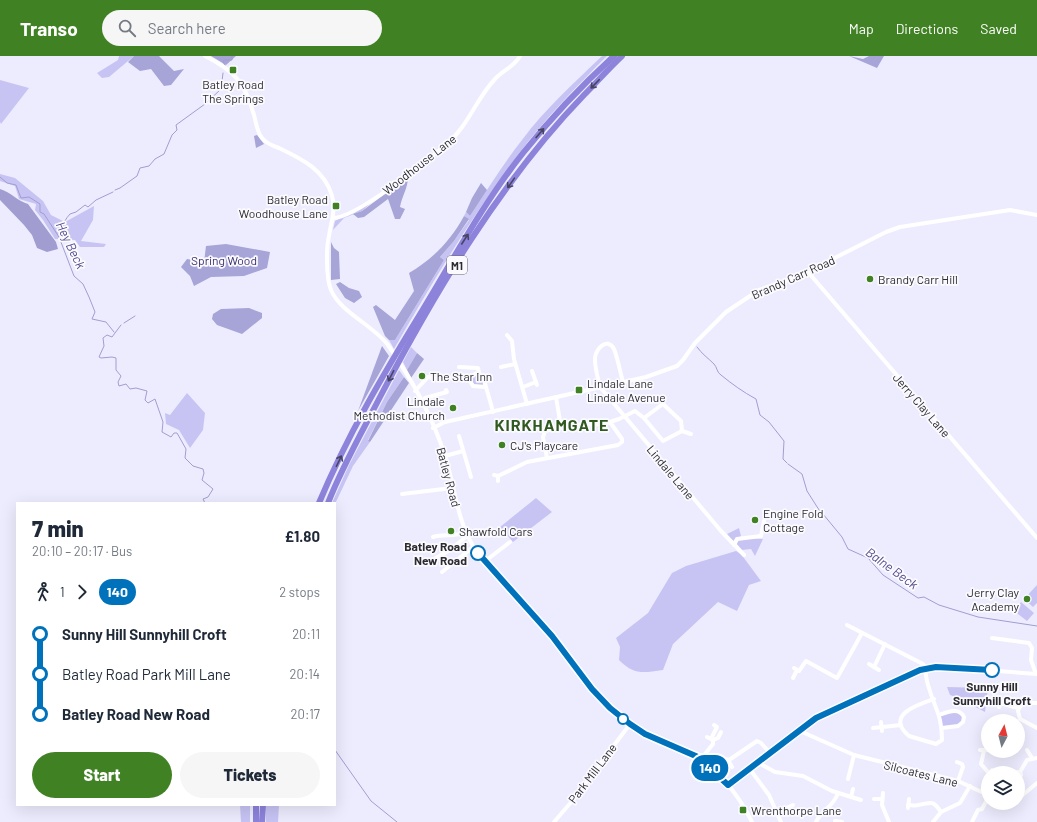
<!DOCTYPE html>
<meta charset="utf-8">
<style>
:root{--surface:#fff;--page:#f6f6f7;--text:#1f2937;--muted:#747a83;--accent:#408223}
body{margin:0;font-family:Barlow,sans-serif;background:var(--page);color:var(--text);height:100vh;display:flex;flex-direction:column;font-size:15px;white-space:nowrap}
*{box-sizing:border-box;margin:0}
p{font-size:13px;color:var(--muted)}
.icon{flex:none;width:22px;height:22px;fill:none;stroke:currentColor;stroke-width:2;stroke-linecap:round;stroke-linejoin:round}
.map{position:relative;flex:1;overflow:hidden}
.details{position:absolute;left:16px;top:446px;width:320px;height:304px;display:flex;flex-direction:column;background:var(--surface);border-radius:0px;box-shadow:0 4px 16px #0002}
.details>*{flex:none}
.badge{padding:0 8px;border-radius:13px;font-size:14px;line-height:26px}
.needle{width:26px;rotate:7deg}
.tools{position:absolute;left:981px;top:658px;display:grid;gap:8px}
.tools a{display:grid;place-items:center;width:44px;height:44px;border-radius:50%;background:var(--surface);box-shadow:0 4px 16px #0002;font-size:20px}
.map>.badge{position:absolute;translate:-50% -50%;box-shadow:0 0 0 2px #fff}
.legs{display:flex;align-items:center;gap:6px;height:44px;padding:0 16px;font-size:13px}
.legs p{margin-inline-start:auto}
.summary{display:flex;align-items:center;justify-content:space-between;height:68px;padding:0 16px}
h1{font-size:22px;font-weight:800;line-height:30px}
.action{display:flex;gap:8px;margin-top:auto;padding:8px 16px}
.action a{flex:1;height:46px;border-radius:24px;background:var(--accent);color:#fff;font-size:16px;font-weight:800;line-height:46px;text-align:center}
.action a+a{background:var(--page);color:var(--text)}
ul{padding:0 16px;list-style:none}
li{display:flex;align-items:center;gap:14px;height:40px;font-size:15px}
li i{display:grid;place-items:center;width:6px;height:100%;margin:0 5px;background:currentColor}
li i::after{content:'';width:10px;height:10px;margin:-5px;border:3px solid;border-radius:50%;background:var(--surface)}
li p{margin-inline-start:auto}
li:first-child i{background:linear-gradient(#0000 50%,currentColor 0)}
li:last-child i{background:linear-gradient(currentColor 50%,#0000 0)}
header{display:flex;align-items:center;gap:24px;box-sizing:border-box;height:56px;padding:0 20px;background:var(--accent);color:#fff}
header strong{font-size:19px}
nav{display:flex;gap:22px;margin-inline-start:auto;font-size:14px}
.search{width:280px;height:36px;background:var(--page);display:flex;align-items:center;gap:10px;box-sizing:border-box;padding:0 14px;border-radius:22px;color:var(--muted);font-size:15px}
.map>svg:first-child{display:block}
.green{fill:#c7c4f4}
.forest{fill:#a7a4d7}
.water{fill:#a19dd1}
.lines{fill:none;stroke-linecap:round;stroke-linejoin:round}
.stream{stroke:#a19dd1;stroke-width:1}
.minor{stroke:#fff;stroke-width:4}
.highway{stroke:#8d83db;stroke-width:6}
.oneway{stroke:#484564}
.line-1-casing{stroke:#fff;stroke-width:9}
.line-1{stroke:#0072bc;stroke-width:6}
.poi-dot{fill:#408223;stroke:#fbfbff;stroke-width:1.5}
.stop-1-dot{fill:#fff;stroke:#0072bc;stroke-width:2}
.labels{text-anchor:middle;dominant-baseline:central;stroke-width:3.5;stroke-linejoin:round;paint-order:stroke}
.shield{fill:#fbfbff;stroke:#69696f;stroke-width:1}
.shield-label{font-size:11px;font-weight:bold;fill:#2b2b31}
.poi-label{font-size:12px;fill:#2b2b31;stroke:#fbfbff;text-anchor:start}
.street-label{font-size:12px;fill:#2b2b31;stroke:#fbfbff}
.park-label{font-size:12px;fill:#3a2f6e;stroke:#fbfbff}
.stop-label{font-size:12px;font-weight:bold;fill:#2b2b31;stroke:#fbfbff;text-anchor:end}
.water-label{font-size:13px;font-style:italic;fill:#544b8d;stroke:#fbfbff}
.district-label{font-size:16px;font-weight:bold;letter-spacing:1px;fill:#2f591f;stroke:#fbfbff}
</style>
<header>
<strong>Transo</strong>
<div class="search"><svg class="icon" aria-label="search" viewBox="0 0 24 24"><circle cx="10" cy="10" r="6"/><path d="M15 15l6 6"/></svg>Search here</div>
<nav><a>Map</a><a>Directions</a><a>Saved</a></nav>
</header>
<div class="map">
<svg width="1037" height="766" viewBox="0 0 1037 766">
<rect width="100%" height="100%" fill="#edecfe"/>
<g class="green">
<polygon points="119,0 134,0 109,21 102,22 97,17 118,4"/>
<path d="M602 0H607C577 30 546 62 520 96 473 158 433 225 394 293L389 284H395L444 204 440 201 454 185 469 164 464 160 466 156 470 160C487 134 503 108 522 84 545 53 574 27 602 0Z"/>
<polygon points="0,24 29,32 1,68 0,66"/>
<polygon points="0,118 15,122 43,145 51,159 65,166 94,150 93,164 81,185 106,188 104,191 80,191 75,184 55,183 43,164 35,154 36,148 19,143 15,130 0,125"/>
<polygon points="373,145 362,155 344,162 333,174 335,165"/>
<polygon points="411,291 417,297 407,314 403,306"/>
<polygon points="399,314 404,321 387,346 368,384 370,386 353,410 335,448 332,447 349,409"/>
<polygon points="480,318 484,327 483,330 473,328 472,321"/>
<polygon points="187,337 205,357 203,374 190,392 179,374 166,368 165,357 170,359"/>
<polygon points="536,442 552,456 513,486 500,471"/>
<polygon points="739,472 741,480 733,485 727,478"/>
<polygon points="747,482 763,483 755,500 751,493 742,494 736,487 739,484"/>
<path d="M736 495 741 498 761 525 749 529 737 555 718 546 673 588 663 614C642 617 634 619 619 604L620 591 616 582 648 557 672 517 686 510Z"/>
<polygon points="1037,529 1037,547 1033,551 1024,543"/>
<polygon points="1021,546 1034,557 1027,565 1014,555"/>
<polygon points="947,631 988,632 985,656 956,641 950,639"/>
<polygon points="956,655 964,661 960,668 942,672 939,659"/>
<polygon points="240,749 250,749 250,766 241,766"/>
<polygon points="266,749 279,749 278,766 266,766"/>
</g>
<g class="forest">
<polygon points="134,0 159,0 174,15 184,13 171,29 164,30 151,13 140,15 128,6"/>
<polygon points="211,0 236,0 226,9"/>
<polygon points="849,0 863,3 869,0 884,0 877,12"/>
<polygon points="257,79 264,88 256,92 254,80"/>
<path d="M408 121C408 132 402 140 400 151L405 153 400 163H395L388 143 364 161 358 162 353 158 362 155Z"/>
<polygon points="481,127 487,134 470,160 466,156 472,142"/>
<path d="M464 160 469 163 454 185 440 201 444 204 395 284H389L385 280 373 251 376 249 395 264 414 235 409 217C433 203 451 184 464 160Z"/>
<polygon points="331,186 334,192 339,196 340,223 331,224"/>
<polygon points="226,188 270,196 267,212 244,220 211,221 194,230 190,220 181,211 187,203 204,206 206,190"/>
<polygon points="340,226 349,232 359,235 362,241 354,247 345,242 336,228"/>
<polygon points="249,252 262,257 262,262 242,278 217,269 212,263 213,258 221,253"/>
<polygon points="382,290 389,300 358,355"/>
<polygon points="417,297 424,303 411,322 407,314"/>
<polygon points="404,321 409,327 370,386 368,385 387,346"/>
</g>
<path class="water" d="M0 133C11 136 17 145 28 148L56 186 58 193 47 196 37 192 32 179 24 169 0 144Z"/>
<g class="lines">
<g class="stream">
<polyline points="225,9 223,6 224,4 232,4 232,0"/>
<polyline points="0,121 7,127 16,129 21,142 29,141 40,148 40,156 44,158 59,181 74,220 83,228 89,241 95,256 92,263 106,266 114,276"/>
<polyline points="115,134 120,132 137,120 140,112 149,110 155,103 164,98 172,79 177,74 176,69 205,48 221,33 223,17"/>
<path d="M59 180C65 170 61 168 70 158L76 156 85 149 88 151 96 144 113 136"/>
<polyline points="124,267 135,260"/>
<polyline points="121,269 112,281 107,279 103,282 104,290 99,301 101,302 112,301 116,302 116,314 121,320 118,326 119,330 126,328 130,333 136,332 147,335 145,344 148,347 155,343 163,366 162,376 171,381 174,377 177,377 186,393 185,402 193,410 203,413 204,417 202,424 213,433 208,441 203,443 205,447"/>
<path d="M697 291C702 298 708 302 714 308 717 311 717 317 721 319 732 328 743 336 756 343L760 359 769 366 784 385 783 403 787 407"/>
<polyline points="788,408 802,418 807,435 821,457"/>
<polyline points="213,447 220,447"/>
<polyline points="823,458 842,481 848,493 868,502 883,519 918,542 924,541 939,549 978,561 1037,570"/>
<polyline points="335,694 371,745 397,766"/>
</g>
<g class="minor">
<path d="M205 0C235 15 245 27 254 59 256 66 257 76 262 82 266 87 273 90 279 92 302 103 325 114 332 140 336 154 331 166 329 180 326 193 326 222 331 234 340 256 373 269 388 289 411 322 433 362 445 400 455 430 456 461 473 490 493 524 526 550 552 580 577 609 596 642 627 666 644 680 665 685 685 694 714 708 738 737 752 766"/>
<path d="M333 162C357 162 426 105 447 88 468 70 476 43 495 23 503 14 514 11 520 0"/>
<polyline points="808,216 1037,482"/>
<polyline points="507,279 512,285 514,303 527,348"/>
<polyline points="459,311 478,312 479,317"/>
<polyline points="501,311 515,308"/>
<polyline points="532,315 537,329"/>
<path d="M623 326C620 316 618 303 614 293 607 280 594 294 595 304 595 313 598 322 600 331L721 475 744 499"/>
<path d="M486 331 473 330 470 325 471 320 477 317 483 320C486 332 490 344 493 356"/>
<polyline points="523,331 536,326"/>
<polyline points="415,335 428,321 441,324 449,321"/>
<polyline points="556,341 561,371"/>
<polyline points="425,342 447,336 446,334"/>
<polyline points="433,372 445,366 646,321 677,310 683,304 695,287 726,256 759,234 799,220 886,176 900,171 1010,154 1037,159"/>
<polyline points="682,375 691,378"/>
<polyline points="459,380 471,421"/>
<polyline points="445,400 463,395"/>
<polyline points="547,402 543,381 545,375 573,369 604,368 619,363 635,355 644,362 663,385 682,375 681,365 663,348 644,362"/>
<polyline points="494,419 498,420 498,425"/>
<polyline points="498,420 527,406 618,389 622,386 622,383 610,366"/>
<polyline points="402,438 452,432"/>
<path d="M433 481C444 477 454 482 465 476"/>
<polyline points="734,489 737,483 761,480 764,465"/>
<polyline points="434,503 450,494 467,480"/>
<polyline points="484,506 510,486"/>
<polyline points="442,516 473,491"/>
<path d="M847 569 923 608C926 616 926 624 929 632 935 653 942 659 942 684L936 688 909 680C884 659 919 648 934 643"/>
<polyline points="992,582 1029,587 1032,592 1031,604 1036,618"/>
<polyline points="869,608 879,614"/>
<polyline points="874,611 885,588"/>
<polyline points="794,612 799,615 806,605 837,622 862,577"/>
<polyline points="793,622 797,614"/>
<polyline points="1000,647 1018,652"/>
<path d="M1037 647C1029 647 1021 645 1018 655L1020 663 1037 672"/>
<polyline points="999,651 1001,643"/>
<path d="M939 659C948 656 959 651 964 661L963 666 958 670 942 672"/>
<polyline points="881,666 882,675"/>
<polyline points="873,672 901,669"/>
<polyline points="800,675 854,699 958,725 988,739"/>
<polyline points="711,683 717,671 714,669"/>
<polyline points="713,684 718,682 721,676"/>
<polyline points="980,694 988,694"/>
<polyline points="1027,694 1032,702"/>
<polyline points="984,695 981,708 988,716"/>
<polyline points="701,703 713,688 713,684 707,681"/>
<polyline points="719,703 722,702 729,704 757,685 761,687 770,697"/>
<polyline points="728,704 732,711"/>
<polyline points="757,706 775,716 803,720 832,735 861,744"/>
<polyline points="957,706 962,708 963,711 958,725"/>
<polyline points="749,712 769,739 781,766"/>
<polyline points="1015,716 1020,716 1021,719"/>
<polyline points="1020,716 1027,704 1037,702"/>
<polyline points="848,723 854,699"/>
<polyline points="728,729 816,662 925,613 945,611 1037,618"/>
<polyline points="982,736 986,721 992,714"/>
<polyline points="883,737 882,749 889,766"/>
<polyline points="851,741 853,733"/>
<polyline points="874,743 882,743"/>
<polyline points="1018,743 1037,727"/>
<path d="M908 749C911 749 916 750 918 749 932 747 932 743 941 756"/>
<polyline points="908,752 909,743"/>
<polyline points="777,756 793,749"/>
<polyline points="835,765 842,766"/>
<polyline points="554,766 573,744 630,668"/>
<path d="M816 766C822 754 834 750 838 737"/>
<polyline points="933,766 941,756 960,747 970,730"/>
<polyline points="972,766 978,754 982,753 988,742"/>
</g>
<g class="highway">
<path d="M319 447C347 380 384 317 422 255 454 202 484 146 523 97 551 62 581 30 614 0"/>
<path d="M328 447C342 411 362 376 380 341 435 236 501 125 584 39 597 26 609 12 622 0"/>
<polyline points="256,766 256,749"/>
<polyline points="262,766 263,749"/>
</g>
</g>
<defs><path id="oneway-shaft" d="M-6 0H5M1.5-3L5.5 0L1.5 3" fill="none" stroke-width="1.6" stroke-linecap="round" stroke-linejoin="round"/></defs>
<g class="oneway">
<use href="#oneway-shaft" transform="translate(595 28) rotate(134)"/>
<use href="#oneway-shaft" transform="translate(540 77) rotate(-50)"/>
<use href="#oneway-shaft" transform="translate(511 127) rotate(125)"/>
<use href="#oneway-shaft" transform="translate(465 183) rotate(-57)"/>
<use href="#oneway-shaft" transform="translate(391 320) rotate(117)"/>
<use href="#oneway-shaft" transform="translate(339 405) rotate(-64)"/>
</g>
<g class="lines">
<g class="line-1-casing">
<polyline id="line-1" points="478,497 552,580 592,633 610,652 630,668 645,678 698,701 728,729 816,662 920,614 936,611 992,614"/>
</g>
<use href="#line-1" class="line-1"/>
</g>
<g class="poi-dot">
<rect x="229" y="10" width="8" height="8" rx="2"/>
<rect x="332" y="146" width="8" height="8" rx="2"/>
<circle cx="870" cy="223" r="4"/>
<circle cx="422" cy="320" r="4"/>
<rect x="575" y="330" width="8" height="8" rx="2"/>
<circle cx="453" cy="352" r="4"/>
<circle cx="502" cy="389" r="4"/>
<circle cx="755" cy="464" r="4"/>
<circle cx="451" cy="475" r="4"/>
<circle cx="1027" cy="543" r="4"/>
<rect x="739" y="750" width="8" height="8" rx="2"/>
</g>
<g class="stop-1-dot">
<circle cx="478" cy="497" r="7"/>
<circle cx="992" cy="614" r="7"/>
<circle cx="623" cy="663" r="5"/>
</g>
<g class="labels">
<rect class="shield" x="447" y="200" width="20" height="18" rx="3"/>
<g class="shield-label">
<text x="457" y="209">M1</text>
</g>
<g class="poi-label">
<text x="233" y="28" text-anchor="middle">Batley Road<tspan x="233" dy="14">The Springs</tspan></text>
<text x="328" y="143" text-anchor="end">Batley Road<tspan x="328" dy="14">Woodhouse Lane</tspan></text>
<text x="878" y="223">Brandy Carr Hill</text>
<text x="430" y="320">The Star Inn</text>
<text x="587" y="327">Lindale Lane<tspan x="587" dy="14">Lindale Avenue</tspan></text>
<text x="445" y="345" text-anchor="end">Lindale<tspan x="445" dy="14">Methodist Church</tspan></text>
<text x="510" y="389">CJ's Playcare</text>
<text x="763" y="457">Engine Fold<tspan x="763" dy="14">Cottage</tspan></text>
<text x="459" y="475">Shawfold Cars</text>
<text x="1019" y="536" text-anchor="end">Jerry Clay<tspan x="1019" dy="14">Academy</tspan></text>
<text x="751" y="754">Wrenthorpe Lane</text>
</g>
<g class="street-label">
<text transform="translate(419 108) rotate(-38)">Woodhouse Lane</text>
<text transform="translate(793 221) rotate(-24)">Brandy Carr Road</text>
<text transform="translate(922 349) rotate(49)">Jerry Clay Lane</text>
<text transform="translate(671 416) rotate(50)">Lindale Lane</text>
<text transform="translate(449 421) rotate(75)">Batley Road</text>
<text transform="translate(592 717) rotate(-53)">Park Mill Lane</text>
<text transform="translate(921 717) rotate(14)">Silcoates Lane</text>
</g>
<g class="park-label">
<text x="224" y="204">Spring Wood</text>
</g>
<g class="stop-label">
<text x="467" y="490">Batley Road<tspan x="467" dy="14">New Road</tspan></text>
<text x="992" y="630" text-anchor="middle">Sunny Hill<tspan x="992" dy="14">Sunnyhill Croft</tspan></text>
</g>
<g class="water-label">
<text transform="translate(71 189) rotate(64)">Hey Beck</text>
<text transform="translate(892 512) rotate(36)">Balne Beck</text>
</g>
<g class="district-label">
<text x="552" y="368">KIRKHAMGATE</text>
</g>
</g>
</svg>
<div class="tools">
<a><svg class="needle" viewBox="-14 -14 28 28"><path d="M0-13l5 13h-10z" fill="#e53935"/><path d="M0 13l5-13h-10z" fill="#747a83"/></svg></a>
<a><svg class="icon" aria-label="layers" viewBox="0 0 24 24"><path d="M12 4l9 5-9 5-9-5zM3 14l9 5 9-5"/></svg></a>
</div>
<b class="badge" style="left:710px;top:712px;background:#0072bc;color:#fff">140</b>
<section class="details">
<div class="summary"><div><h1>7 min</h1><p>20:10 – 20:17 · Bus</p></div><b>£1.80</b></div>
<div class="legs"><svg class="icon" aria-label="walk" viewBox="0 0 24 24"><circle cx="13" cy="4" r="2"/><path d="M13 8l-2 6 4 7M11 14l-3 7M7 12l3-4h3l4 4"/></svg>1<svg class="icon" aria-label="forward" viewBox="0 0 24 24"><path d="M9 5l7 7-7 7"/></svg><b class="badge" style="background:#0072bc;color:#fff">140</b><p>2 stops</p></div>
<ul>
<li><i style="color:#0072bc"></i><b>Sunny Hill Sunnyhill Croft</b><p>20:11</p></li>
<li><i style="color:#0072bc"></i><span>Batley Road Park Mill Lane</span><p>20:14</p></li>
<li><i style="color:#0072bc"></i><b>Batley Road New Road</b><p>20:17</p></li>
</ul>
<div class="action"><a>Start</a><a>Tickets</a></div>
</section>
</div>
